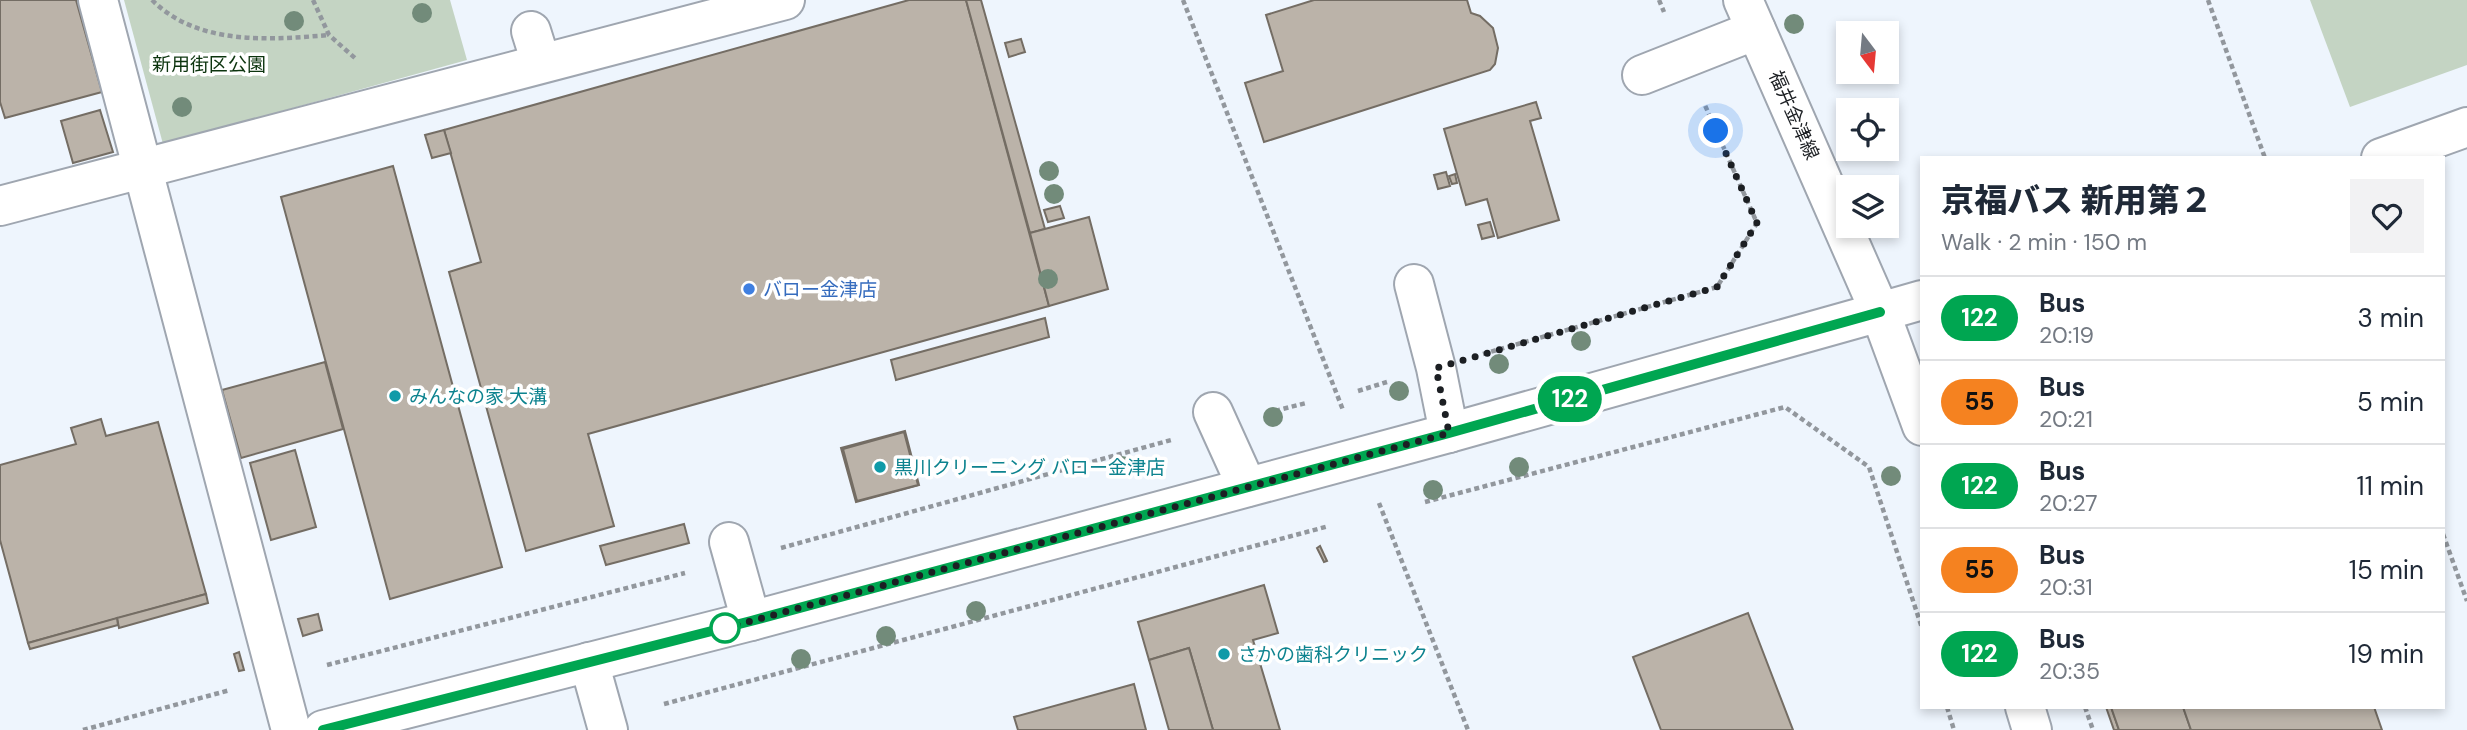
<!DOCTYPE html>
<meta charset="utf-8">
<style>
:root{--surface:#fff;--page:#f2f2f3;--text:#1f2937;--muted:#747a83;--line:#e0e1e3}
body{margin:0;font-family:"DM Sans","Noto Sans JP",sans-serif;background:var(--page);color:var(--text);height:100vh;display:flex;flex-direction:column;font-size:26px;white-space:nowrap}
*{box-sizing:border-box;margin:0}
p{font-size:23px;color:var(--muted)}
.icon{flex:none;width:38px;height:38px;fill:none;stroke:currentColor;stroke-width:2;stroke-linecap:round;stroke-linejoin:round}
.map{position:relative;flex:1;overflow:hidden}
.details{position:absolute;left:1920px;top:156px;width:525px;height:553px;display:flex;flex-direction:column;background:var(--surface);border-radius:0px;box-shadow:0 4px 10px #0003}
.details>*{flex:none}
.badge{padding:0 14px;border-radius:23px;font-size:24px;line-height:46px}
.needle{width:46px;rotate:164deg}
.controls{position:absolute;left:1836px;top:21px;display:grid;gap:14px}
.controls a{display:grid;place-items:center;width:63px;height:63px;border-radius:0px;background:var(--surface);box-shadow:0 4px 10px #0003;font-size:35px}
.you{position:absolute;width:35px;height:35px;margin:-18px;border:5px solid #fff;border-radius:50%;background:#1a73e8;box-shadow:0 0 0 10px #1a73e833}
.map>.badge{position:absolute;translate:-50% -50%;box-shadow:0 0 0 4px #fff}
.round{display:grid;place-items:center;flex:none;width:74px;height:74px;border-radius:0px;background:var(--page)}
.overview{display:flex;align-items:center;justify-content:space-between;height:119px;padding:0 21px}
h1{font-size:33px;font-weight:800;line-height:52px}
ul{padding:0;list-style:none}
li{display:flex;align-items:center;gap:21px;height:84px;padding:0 21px;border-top:2px solid var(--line)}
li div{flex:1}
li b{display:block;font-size:26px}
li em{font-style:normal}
li .badge{min-width:77px;font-weight:700;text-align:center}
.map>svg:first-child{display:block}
.green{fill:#c4d4c3}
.building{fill:#bbb3a9;stroke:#746d64;stroke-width:2;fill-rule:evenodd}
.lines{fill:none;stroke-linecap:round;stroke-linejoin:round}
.minor-casing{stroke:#9fa6b0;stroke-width:42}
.major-casing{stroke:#9fa6b0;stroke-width:42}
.path{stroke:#92979d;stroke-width:4.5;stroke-dasharray:5 3.5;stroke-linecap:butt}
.minor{stroke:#fff;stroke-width:38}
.major{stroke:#fff;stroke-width:38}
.tree{fill:#728b7a}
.line-casing{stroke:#fff;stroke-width:16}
.line{stroke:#00a651;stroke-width:10}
.walk{stroke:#1c1f23;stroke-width:7;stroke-dasharray:0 12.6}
.shop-dot{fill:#3f7fe0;stroke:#fff;stroke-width:2.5}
.culture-dot{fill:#0f9aa8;stroke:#fff;stroke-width:2.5}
.stop-dot{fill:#fff;stroke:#00a651;stroke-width:3.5}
.labels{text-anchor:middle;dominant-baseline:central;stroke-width:7;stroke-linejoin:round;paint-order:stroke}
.park-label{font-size:19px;fill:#0c340e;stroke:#fff}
.street-label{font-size:19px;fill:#1c1f23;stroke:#fff}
.shop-label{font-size:19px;fill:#366cbe;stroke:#fff;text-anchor:start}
.culture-label{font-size:19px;fill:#0d838f;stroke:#fff;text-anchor:start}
</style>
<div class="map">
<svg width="2467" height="730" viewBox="0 0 2467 730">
<rect width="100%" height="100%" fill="#eef5fd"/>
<g class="green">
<polygon points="124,0 450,0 467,60 163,144"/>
<polygon points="2310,0 2467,0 2467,65 2350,107"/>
</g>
<g class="building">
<polygon points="0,0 76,0 102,92 5,118 0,102"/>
<polygon points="909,0 966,0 1049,306 588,434 614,526 526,551 449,272 481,262 444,130"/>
<polygon points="966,0 981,0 1045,229 1030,233"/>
<polygon points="1314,0 1467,0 1471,13 1480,16 1493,28 1498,48 1495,64 1490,70 1264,142 1245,83 1283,71 1266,15"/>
<polygon points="1021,39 1025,52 1009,57 1005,43"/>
<polygon points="1536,102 1541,118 1530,121 1559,220 1498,238 1487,199 1466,205 1444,129"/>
<polygon points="100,110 113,152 73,163 61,121"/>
<polygon points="444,130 451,153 432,158 425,135"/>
<polygon points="393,166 502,567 390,599 281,197"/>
<polygon points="1446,172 1450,186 1438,189 1434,175"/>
<polygon points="1455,174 1457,183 1452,184 1449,176"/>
<polygon points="1060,206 1064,218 1048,222 1044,210"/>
<polygon points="1089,217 1108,289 1049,306 1030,233"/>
<polygon points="1490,222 1494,236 1482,239 1478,225"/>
<polygon points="1051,271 1054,283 1045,286 1042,273"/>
<polygon points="1045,318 1049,337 896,380 891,360"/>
<polygon points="325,362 343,429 241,458 222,390"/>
<polygon points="101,419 106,436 158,422 206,594 28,643 0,540 0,465 76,444 71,428"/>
<path d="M905 431 919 485 856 502 841 448ZM904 432 918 485 857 501 843 449Z"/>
<polygon points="904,432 918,485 857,501 843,449"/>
<polygon points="295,450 316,527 271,540 250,463"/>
<polygon points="684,524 689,543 606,565 600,546"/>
<polygon points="1320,546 1327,561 1324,562 1317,548"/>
<polygon points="1264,585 1278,633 1253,640 1280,730 1213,730 1189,648 1149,660 1138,622"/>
<polygon points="206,594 208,603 119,628 117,618"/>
<polygon points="1748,613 1793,730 1661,730 1633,657"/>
<polygon points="318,614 322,630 303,636 298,619"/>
<polygon points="117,618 118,625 30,649 28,643"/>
<polygon points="1189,648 1213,730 1169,730 1149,660"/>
<polygon points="239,652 244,670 239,671 234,654"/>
<polygon points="1134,684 1146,730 1018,730 1014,717"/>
<polygon points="2106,707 2111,707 2119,730 2114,730"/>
<polygon points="2111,707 2183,707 2191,730 2119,730"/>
<polygon points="2183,707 2374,707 2382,730 2191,730"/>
</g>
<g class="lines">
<g class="minor-casing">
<g id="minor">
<polyline points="98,0 291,730"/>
<polyline points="531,31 541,63"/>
<polyline points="1642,75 1756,30"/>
<polyline points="2381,158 2467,127"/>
<polyline points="0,206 785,0"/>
<polyline points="1414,284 1436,368 1449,433"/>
<polyline points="1880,312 1922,300"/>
<polyline points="1213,412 1247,487"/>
<polyline points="729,542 751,621"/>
<polyline points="589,662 608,730"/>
</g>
</g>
<g class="major-casing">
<g id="major">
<polyline points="1743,0 1880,312 1922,426"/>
<polyline points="2025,707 2032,730"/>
<polyline points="323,730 751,621 1449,433 1880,312"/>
</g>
</g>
<g class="path">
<path d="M152 0C198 46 270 40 329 35"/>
<polyline points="313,0 329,35 356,59"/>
<polyline points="1183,0 1343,410"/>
<polyline points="1659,0 1664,12"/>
<polyline points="2208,0 2265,158"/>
<polyline points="1483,354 1717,287 1757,223 1704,103"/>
<polyline points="1358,391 1387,382"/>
<polyline points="1267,413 1306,403"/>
<polyline points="1425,502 1785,407 1869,467 1922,628"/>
<polyline points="1379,503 1468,730"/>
<polyline points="2443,534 2467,601"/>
<polyline points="781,548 1171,440"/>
<polyline points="327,665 685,573"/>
<polyline points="664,704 1329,526"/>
<polyline points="1947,707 1954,730"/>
<polyline points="2085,707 2093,730"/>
<polyline points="83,730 230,690"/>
</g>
<use href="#minor" class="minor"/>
<use href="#major" class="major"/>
</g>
<g class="tree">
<circle cx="422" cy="13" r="10"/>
<circle cx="294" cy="21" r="10"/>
<circle cx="1794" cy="24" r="10"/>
<circle cx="182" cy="107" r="10"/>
<circle cx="1049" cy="171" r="10"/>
<circle cx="1054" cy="194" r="10"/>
<circle cx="1048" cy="279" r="10"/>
<circle cx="1581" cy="341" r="10"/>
<circle cx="1499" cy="364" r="10"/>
<circle cx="1399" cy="391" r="10"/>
<circle cx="1273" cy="417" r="10"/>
<circle cx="1122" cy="466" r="10"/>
<circle cx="1519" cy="467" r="10"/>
<circle cx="1891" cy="476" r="10"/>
<circle cx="1433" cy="490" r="10"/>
<circle cx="976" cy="611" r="10"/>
<circle cx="886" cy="636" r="10"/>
<circle cx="801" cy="659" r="10"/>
</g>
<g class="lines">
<g class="line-casing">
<polyline id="line" points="323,730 751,621 1449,433 1880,312"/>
</g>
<use href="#line" class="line"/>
<polyline class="walk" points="725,628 1449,433 1436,368 1717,287 1757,223 1716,131"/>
</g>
<circle class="shop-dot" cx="749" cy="289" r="7"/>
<g class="culture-dot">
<circle cx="395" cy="396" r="7"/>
<circle cx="880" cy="467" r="7"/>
<circle cx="1224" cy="654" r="7"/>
</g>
<circle class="stop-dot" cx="725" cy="628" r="14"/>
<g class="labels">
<g class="park-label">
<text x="209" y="64">新用街区公園</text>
</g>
<g class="street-label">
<text transform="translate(1794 115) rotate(66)">福井金津線</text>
</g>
<g class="shop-label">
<text x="763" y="289">バロー金津店</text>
</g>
<g class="culture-label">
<text x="409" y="396">みんなの家 大溝</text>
<text x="894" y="467">黒川クリーニング バロー金津店</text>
<text x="1238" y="654">さかの歯科クリニック</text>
</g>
</g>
</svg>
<div class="controls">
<a><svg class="needle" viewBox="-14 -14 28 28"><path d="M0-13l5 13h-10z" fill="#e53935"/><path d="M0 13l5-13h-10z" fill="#747a83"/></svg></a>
<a><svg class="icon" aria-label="locate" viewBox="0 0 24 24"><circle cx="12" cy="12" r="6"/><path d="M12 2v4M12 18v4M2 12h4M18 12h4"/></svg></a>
<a><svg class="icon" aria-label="layers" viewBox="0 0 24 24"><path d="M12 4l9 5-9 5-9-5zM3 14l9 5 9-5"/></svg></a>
</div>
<div class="you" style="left:1716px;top:131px"></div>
<b class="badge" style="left:1570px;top:399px;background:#00a651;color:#fff">122</b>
<section class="details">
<div class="overview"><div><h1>京福バス 新用第２</h1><p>Walk · 2 min · 150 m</p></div><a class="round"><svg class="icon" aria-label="heart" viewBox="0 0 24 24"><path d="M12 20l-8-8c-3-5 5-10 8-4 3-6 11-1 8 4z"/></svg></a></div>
<ul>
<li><span class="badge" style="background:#00a651;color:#fff">122</span><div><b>Bus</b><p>20:19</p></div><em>3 min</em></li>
<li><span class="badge" style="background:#f58220;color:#111">55</span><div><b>Bus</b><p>20:21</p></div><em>5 min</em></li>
<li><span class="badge" style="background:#00a651;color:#fff">122</span><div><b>Bus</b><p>20:27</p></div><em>11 min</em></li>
<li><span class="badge" style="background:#f58220;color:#111">55</span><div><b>Bus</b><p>20:31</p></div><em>15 min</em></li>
<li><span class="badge" style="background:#00a651;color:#fff">122</span><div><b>Bus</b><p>20:35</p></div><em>19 min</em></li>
</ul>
</section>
</div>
